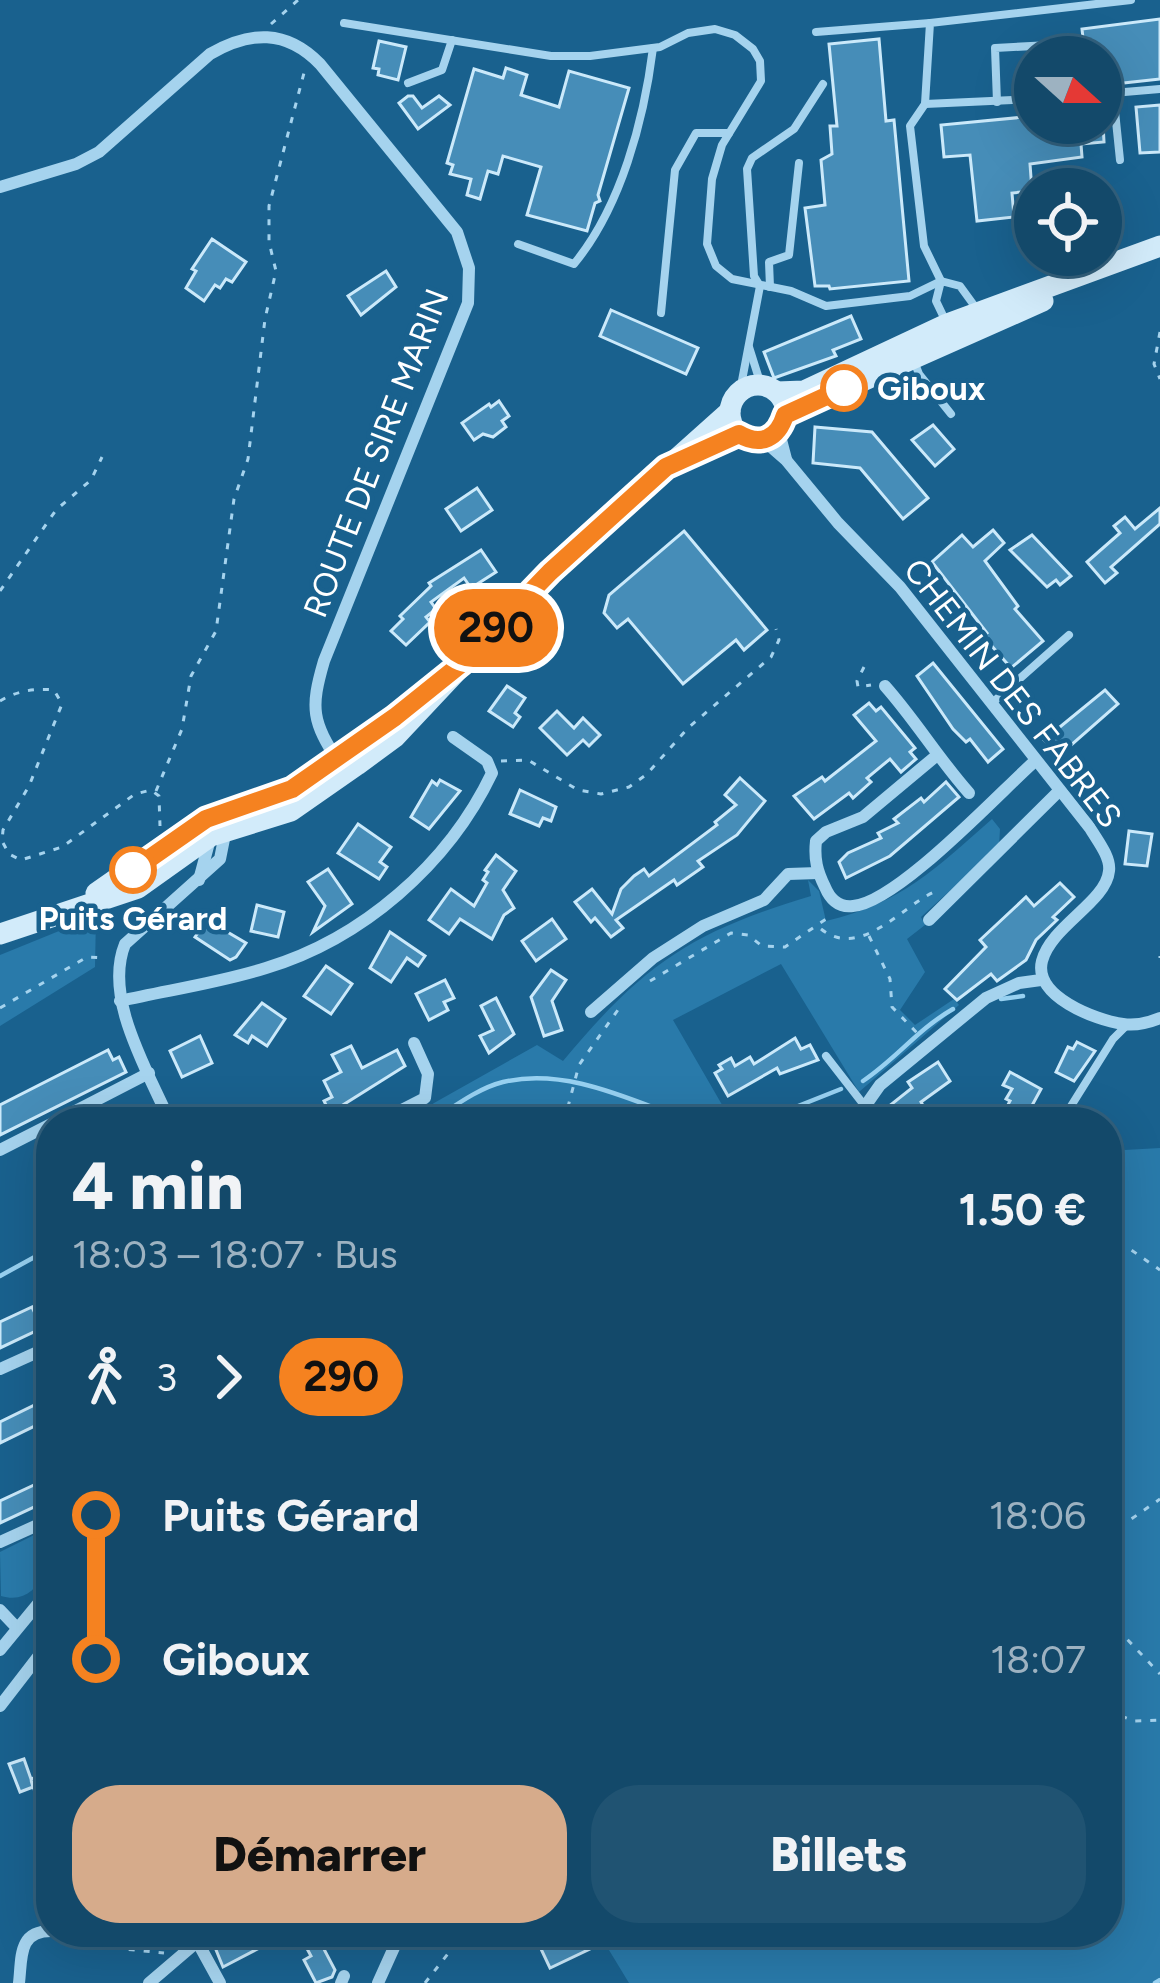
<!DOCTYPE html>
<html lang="fr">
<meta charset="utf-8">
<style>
:root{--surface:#13496a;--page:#205372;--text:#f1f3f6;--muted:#9db2c1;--line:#32617e;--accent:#d6ab8b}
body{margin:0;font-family:Figtree,sans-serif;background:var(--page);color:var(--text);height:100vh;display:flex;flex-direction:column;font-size:45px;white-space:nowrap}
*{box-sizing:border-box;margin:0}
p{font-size:39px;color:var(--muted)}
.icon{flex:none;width:66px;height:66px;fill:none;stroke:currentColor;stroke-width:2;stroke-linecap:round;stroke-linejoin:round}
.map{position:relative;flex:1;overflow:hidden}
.panel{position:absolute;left:36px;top:1107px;width:1086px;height:840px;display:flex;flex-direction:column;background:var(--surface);border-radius:48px;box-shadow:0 12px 48px #0002,0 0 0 3px var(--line)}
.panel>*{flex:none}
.badge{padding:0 24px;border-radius:39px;font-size:42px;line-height:78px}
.needle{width:78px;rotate:111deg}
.controls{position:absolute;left:1014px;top:36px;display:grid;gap:24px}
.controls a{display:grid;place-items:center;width:108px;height:108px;border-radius:50%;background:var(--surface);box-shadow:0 12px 48px #0002,0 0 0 3px var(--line);font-size:60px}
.map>.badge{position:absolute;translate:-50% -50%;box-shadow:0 0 0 6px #fff}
.legs{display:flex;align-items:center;gap:18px;height:132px;padding:0 36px;font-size:39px}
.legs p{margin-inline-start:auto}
.summary{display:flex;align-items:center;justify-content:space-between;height:204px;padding:0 36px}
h1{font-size:66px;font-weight:800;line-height:90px}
.action{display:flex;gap:24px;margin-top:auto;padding:24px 36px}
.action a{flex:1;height:138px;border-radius:48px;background:var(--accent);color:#111;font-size:48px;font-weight:800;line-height:138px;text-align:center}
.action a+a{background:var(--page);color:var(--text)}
ul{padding:0 36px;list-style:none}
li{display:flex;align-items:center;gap:42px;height:144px;font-size:45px}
li i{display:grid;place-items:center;width:18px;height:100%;margin:0 15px;background:currentColor}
li i::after{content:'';width:30px;height:30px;margin:-15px;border:9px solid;border-radius:50%;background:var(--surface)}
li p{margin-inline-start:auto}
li:first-child i{background:linear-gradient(#0000 50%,currentColor 0)}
li:last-child i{background:linear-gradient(currentColor 50%,#0000 0)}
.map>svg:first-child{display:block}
.green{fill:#297aaa}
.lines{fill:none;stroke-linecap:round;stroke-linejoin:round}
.stream{stroke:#98d1f1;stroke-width:4.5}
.building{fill:#468db8;stroke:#cbe9fa;stroke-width:3}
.path{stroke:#a5d3ee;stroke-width:3;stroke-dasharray:6 9;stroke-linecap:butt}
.lane{stroke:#a5d3ee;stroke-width:8}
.street{stroke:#a5d3ee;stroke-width:12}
.secondary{stroke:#d2ebfa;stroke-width:21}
.line-1-casing{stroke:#fff;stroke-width:27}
.line-1{stroke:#f58220;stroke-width:18}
.stop-1-dot{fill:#fff;stroke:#f58220;stroke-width:6}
.labels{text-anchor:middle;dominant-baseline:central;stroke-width:9;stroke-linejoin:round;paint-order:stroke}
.stop-label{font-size:33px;font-weight:bold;fill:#fff;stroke:#19618e;text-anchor:start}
.street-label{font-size:33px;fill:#fff;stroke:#19618e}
</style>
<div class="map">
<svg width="1160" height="1983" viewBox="0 0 1160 1983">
<rect width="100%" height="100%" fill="#19618e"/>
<g class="green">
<path d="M992 819 1000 829 999 846 921 917 925 925 907 939 925 972 900 1010 915 1025 954 999 959 1005 859 1092 781 964 673 1020 732 1122H410L434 1103 537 1045 563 1061C643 965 690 932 811 896L808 880 819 891 826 921C902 903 935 869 992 819Z"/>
<polygon points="96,916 95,967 0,1026 0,955"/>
<polygon points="1160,1148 1160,1983 629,1983 598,1932 1107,1932 1107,1151"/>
<path d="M50 1527C53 1557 41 1608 1 1596L0 1552Z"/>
</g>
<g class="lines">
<g class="stream">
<polyline points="1001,999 1023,996"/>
<path d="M863 1081C896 1059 918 1029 953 1009"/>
<path d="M430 1122C452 1108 478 1088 503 1082 568 1067 632 1101 692 1122"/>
<polyline points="619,1122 666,1115"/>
<polyline points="758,1122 841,1089"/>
<polyline points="0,1276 51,1248"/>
<polyline points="1155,1983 1160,1980"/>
</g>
</g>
<g class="building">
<polygon points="1160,19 1160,79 1105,85 1103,57 1085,57 1082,29"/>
<polygon points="879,39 886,121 894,120 909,281 830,289 829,286 815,286 805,208 825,205 821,160 832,154 830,126 837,126 829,44"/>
<polygon points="379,41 406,47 398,80 378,75 379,69 373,68"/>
<polygon points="506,68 527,75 521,95 559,107 569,71 629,88 598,195 600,201 595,203 587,231 527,215 541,167 503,156 498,174 488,171 480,199 467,195 471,179 450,174 453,165 447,163 474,69 503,78"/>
<polygon points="408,96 413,96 422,108 439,96 450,105 418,129 399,103"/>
<polygon points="1160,105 1160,152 1140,153 1136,107"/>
<polygon points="1035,116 1035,123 1103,123 1104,142 1081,144 1082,157 1030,164 1032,191 1012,193 1014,217 977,221 970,155 944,157 941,125"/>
<polygon points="212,239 246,262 232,282 226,279 220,288 215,285 204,301 186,288 196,271 192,269"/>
<polygon points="386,271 396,287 361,315 348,296"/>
<polygon points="611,310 698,348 686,374 600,336"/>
<polygon points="851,316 861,339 833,350 836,356 774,378 764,352"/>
<polygon points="499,401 509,416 502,421 506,427 493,437 483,434 474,440 462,423 489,404 491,407"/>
<polygon points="933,425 954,449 935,466 912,440"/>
<polygon points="815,427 872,432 928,498 903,519 860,468 813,463"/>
<polygon points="477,488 492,510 461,531 446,509"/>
<polygon points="1160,508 1160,524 1111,567 1117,573 1105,583 1087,562 1120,533 1114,526 1125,517 1135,529"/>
<polygon points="993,530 1004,543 985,561 1018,606 1015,609 1043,641 1011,668 983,636 987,633 932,562 962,535 973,547"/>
<polygon points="684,531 767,630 744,650 736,640 683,684 628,619 617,628 604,613 609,595"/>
<polygon points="1032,535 1071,576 1060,585 1056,580 1047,587 1010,550"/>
<polygon points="481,550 496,572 471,588 464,578 431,602 436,609 426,617 430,622 406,645 391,631 403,619 400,616 431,586 429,583"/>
<polygon points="933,663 1003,749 988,762 970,739 966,742 953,729 917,676"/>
<polygon points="507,686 525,698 515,713 520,717 513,727 489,711"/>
<polygon points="1105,690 1118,704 1069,747 1065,743 1055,752 1044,740"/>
<polygon points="869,703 876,711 881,707 915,748 910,752 916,759 901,772 890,759 867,778 871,782 853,798 849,793 814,819 794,796 822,777 825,781 876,741 854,715"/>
<polygon points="557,711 574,728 583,718 600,735 589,746 583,740 567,755 540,728"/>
<polygon points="740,778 765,801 737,835 698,861 703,867 677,885 674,880 616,920 623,928 611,937 595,918 591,922 575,902 592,889 612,914 621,889 634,876 644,869 649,876 717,825 715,822 736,805 725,795"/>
<polygon points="440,780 460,791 429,829 411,817 432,781 437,785"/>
<polygon points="946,782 959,797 890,856 846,878 839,862 848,853 881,838 878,833 898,823 894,819 921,798 924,802"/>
<polygon points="520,790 556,807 551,821 543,818 539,826 510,814"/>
<polygon points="358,824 391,847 380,862 387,867 379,879 338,853"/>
<polygon points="1129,831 1152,834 1147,866 1125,864"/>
<polygon points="496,855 516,871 503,890 514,908 504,915 492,939 460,919 449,934 429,920 451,889 474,906 487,883 483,880 488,872 485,870"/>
<polygon points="328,869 352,904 313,932 325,906 308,882"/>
<polygon points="1060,883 1074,897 1053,917 1057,920 1036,940 1026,960 997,981 991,974 957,1000 945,989 986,947 980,940 1026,897 1034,906"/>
<polygon points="257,905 284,912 278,937 251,931"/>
<polygon points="552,919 566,939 536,961 522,941"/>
<polygon points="207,920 246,943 236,957 230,960 195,937"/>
<polygon points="390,932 425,956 418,966 407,958 391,982 370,968"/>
<polygon points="326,966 352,984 331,1014 304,996"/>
<polygon points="551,970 566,980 552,1001 562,1030 544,1036 531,997"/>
<polygon points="445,980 454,998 444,1002 448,1010 429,1020 416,994"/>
<polygon points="496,998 514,1034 489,1053 480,1036 493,1030 481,1006"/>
<polygon points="262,1003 285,1019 267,1046 252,1036 248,1043 235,1035"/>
<polygon points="200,1036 212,1063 182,1077 170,1051"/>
<polygon points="795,1038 801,1049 810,1045 818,1060 780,1074 777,1068 728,1096 715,1073 722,1069 719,1065 731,1058 735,1066 750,1057 754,1064"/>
<polygon points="1077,1042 1095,1051 1074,1081 1056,1072 1068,1047 1073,1049"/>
<polygon points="351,1046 362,1068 397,1050 405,1066 330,1113 324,1101 332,1097 324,1081 341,1072 332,1055"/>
<polygon points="108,1050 113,1060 119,1057 126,1072 0,1135 0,1105"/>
<polygon points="938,1062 950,1081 921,1102 925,1109 906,1122 869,1122 912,1088 908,1082"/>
<polygon points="1010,1072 1041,1089 1023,1122 1002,1116 1010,1101 1006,1099 1012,1089 1003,1085"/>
<polygon points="32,1307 42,1328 0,1348 0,1322"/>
<polygon points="51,1397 51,1418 0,1443 0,1422"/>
<polygon points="51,1477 51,1499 0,1523 0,1501"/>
<polygon points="24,1759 31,1779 51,1772 51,1792 37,1798 31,1780 33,1787 20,1792 9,1764"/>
<polygon points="224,1932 290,1932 223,1967 214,1945 226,1938"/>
<polygon points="298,1932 315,1932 335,1970 332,1977 316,1983 304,1960 311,1956"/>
<polygon points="578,1932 586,1932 594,1947 550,1968 541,1949"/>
</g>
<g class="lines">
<g class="path">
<polyline points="271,24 298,0"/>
<polyline points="1160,332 1154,364 1160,379"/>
<polyline points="0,591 56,510 91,480 102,457"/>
<polyline points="864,667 857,681 858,687 871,685"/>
<path d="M0 701C16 691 35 688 54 690L62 704 29 786 3 830 2 841 9 854 21 860 62 847 135 794 151 790 159 796 160 826"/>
<polyline points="501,761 528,760 578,790 601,794 629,787 647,774 688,728 771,657 779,640 776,629"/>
<polyline points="156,791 182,729 191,676 216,631 234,499 248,459 265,319 276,271 269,242 269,206 304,73"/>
<path d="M821 929C860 960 901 907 934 892"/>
<polyline points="869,936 890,979 892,1007 920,1036"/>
<polyline points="1160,956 1160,958"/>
<polyline points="650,981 731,933 748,935 762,946 785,947 829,917"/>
<polyline points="0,1008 87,957 105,958"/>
<polyline points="1086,1106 1087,1122"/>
<polyline points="492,1122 516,1122"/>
<polyline points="564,1122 579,1065 620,1007"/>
<polyline points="1107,1233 1160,1270"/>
<polyline points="1107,1536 1160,1499"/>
<polyline points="1107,1618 1160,1674"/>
<polyline points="1107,1711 1135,1721 1160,1720"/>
<polyline points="75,1932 86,1945 164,1953"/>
<polyline points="425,1983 465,1932"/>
</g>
<g class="lane">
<polyline points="344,23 551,56 590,56 660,47 688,33 715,29 735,35 753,49 760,61 761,81 722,145 712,179 707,244 716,266 732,279 791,291 826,306 910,296 941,281 960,286 976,308"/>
<polyline points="816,32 930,23"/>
<polyline points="408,83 442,70 452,40"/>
<polyline points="1113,92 1120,160"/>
<polyline points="1101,94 1160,89"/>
<polyline points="997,102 995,48 1070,44"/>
<polyline points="925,104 1035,99"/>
<path d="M518 244 574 264C621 207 644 120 653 48"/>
<polyline points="770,287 769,262 789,255 799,163"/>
<polyline points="661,313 675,170 696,133 729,133"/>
<polyline points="947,324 936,301 941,281 924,246 910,126 925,104 930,23 1131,0"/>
<polyline points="749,347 761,385"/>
<polyline points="914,361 919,374 951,414"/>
<polyline points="740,391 760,286 754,276 747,169 752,158 794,129 823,84"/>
<polyline points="991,704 1069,635"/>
<polyline points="826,1056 864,1105"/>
<polyline points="1061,1122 1113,1039 1126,1026"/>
</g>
<g class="street">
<path d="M0 187 76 164 99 152 210 54C250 31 286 29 320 64L457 232 469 268 468 303 324 661C310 709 312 721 339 763"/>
<polyline points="779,432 786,459"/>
<path d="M763 440 786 460 838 523 900 587 1090 828C1097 840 1111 857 1109 871 1106 902 1051 926 1042 961 1033 996 1095 1020 1123 1024 1136 1026 1148 1023 1160 1018"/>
<path d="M885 686C916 721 938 758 969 793"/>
<path d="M936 756 863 817 826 832 816 841C814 859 817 871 825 887 830 899 838 908 853 906 897 903 999 793 1035 761"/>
<polyline points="199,880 210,839"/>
<polyline points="929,920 1059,791"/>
<path d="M120 1001C168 990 219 983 266 968 362 939 448 865 492 773L487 761 453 737"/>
<polyline points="591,1012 653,958 703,926 764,900 788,874 818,873"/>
<polyline points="54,1122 149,1073"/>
<path d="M170 1122C148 1071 103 998 125 944L220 859 224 839 220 831"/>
<polyline points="378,1122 425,1098 428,1074 414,1043"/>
<polyline points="854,1122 880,1085 986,998 1019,983 1041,980"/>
<polyline points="0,1150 51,1124"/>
<polyline points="0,1369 51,1346"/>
<polyline points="0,1542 51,1519"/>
<polyline points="0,1610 17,1628"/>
<polyline points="0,1650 51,1588"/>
<polyline points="38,1662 51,1682"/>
<polyline points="0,1706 51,1640"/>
<polyline points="192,1932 220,1983"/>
<path d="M19 1983C22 1957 18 1931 51 1931"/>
<polyline points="149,1983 197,1942"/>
<polyline points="341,1983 344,1976"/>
<polyline points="378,1983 401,1932"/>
</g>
<g class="secondary">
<circle cx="758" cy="413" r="28"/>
<polyline points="777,392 804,391 947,324 1160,246"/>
<polyline points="786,415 1043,301"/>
<polyline points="683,459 739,434"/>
<polyline points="96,893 189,828 292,789 416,701"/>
<polyline points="0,934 138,888 211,836 291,811 357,765 395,737 550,572 730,411"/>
</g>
</g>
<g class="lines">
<g class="line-1-casing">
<path id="line-1" d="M133 870 206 819 292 789 395 717 461 664 550 572 666 467 739 434C761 447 778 438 785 415L844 388"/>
</g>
<use href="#line-1" class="line-1"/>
</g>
<g class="stop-1-dot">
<circle cx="844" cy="388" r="21"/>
<circle cx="133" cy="870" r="21"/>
</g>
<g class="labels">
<g class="stop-label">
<text x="877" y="388">Giboux</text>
<text x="133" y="918" text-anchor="middle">Puits Gérard</text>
</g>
<g class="street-label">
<text transform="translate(376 453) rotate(-69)">ROUTE DE SIRE MARIN</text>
<text transform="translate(1013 693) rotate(52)">CHEMIN DES FABRES</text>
</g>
</g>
</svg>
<div class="controls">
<a><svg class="needle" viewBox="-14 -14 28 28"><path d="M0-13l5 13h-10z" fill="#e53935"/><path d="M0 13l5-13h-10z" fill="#9db2c1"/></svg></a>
<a><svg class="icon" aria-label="locate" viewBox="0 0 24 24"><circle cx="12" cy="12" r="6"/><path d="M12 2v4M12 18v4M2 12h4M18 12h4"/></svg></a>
</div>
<b class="badge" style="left:496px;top:628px;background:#f58220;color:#111">290</b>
<section class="panel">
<div class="summary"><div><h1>4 min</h1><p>18:03 – 18:07 · Bus</p></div><b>1.50 €</b></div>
<div class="legs"><svg class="icon" aria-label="walk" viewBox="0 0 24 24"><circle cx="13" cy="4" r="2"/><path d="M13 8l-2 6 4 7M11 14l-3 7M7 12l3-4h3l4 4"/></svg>3<svg class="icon" aria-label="forward" viewBox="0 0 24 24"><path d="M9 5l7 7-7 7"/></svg><b class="badge" style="background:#f58220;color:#111">290</b></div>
<ul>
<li><i style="color:#f58220"></i><b>Puits Gérard</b><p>18:06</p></li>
<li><i style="color:#f58220"></i><b>Giboux</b><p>18:07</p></li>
</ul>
<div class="action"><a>Démarrer</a><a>Billets</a></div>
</section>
</div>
